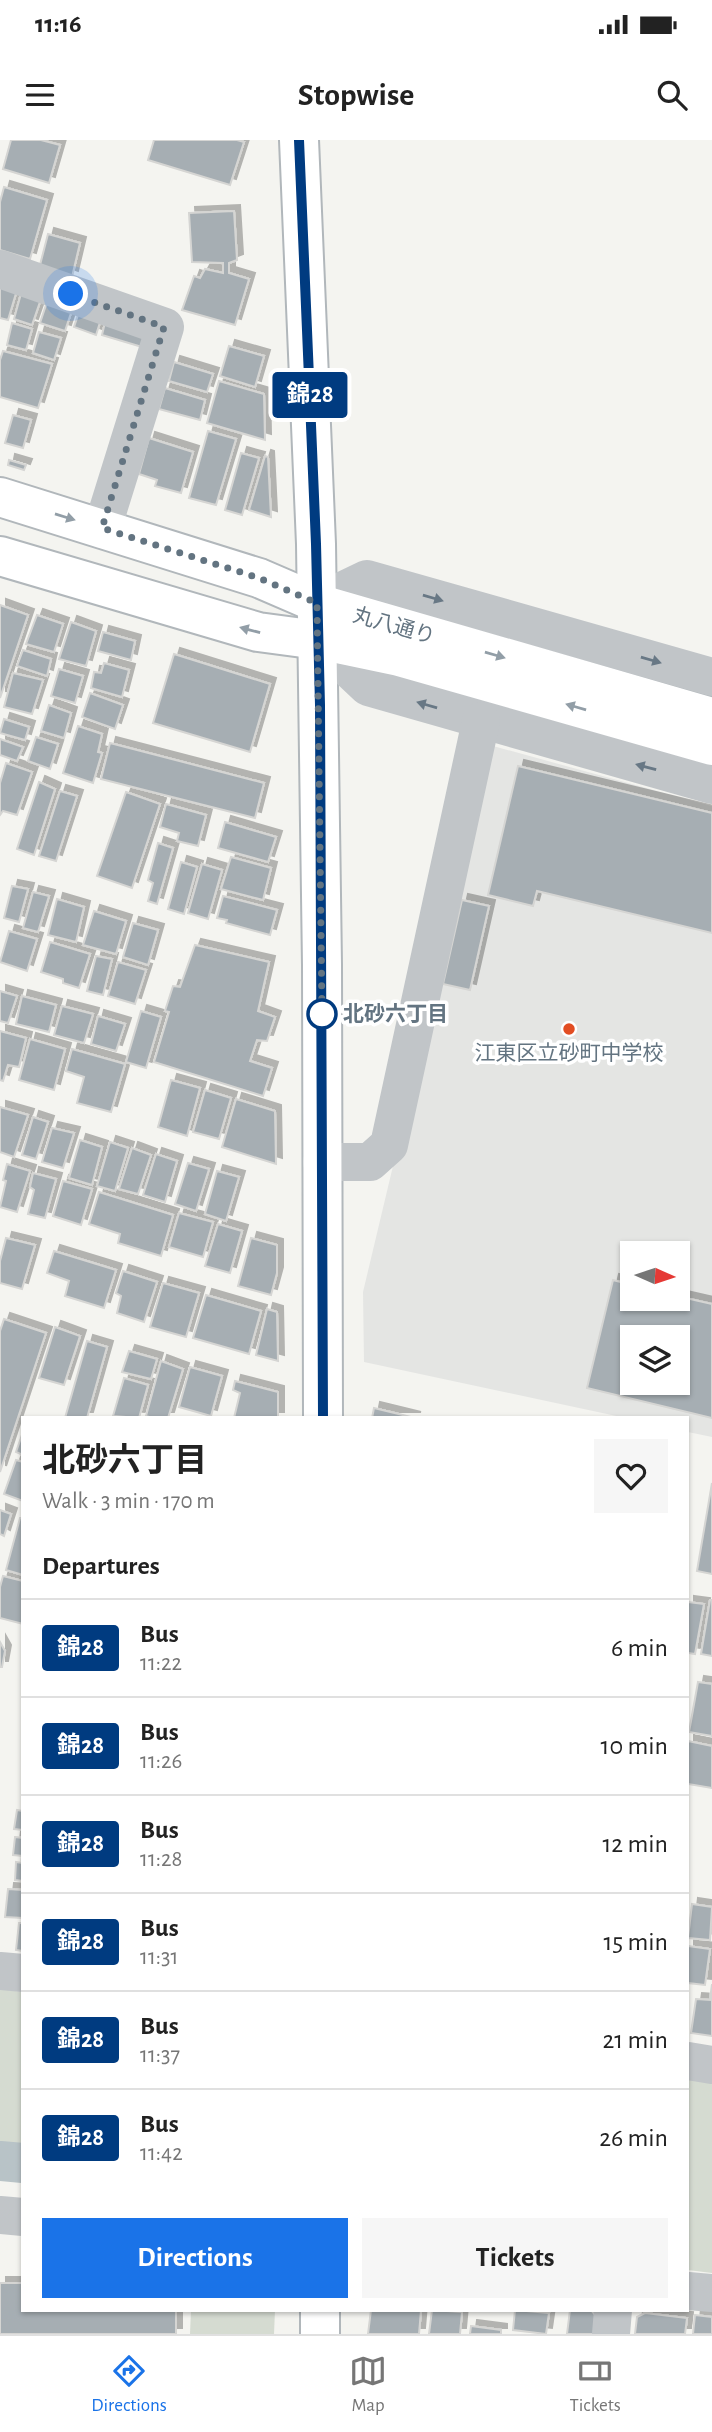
<!DOCTYPE html>
<meta charset="utf-8">
<style>
:root{--surface:#fff;--page:#f6f6f6;--text:#222;--muted:#767676;--line:#e0e0e0;--accent:#1a73e8}
body{margin:0;font-family:"Alegreya Sans","Noto Sans JP",sans-serif;background:var(--page);color:var(--text);height:100vh;display:flex;flex-direction:column;font-size:26px;white-space:nowrap}
*{box-sizing:border-box;margin:0}
p{font-size:23px;color:var(--muted)}
.icon{flex:none;width:38px;height:38px;fill:none;stroke:currentColor;stroke-width:2;stroke-linecap:round;stroke-linejoin:round}
.map{position:relative;flex:1;overflow:hidden}
.sheet{position:absolute;left:21px;top:1276px;width:668px;height:896px;display:flex;flex-direction:column;background:var(--surface);border-radius:0px;box-shadow:0 2px 5px #0004}
.sheet>*{flex:none}
.badge{padding:0 14px;border-radius:5px;font-size:24px;line-height:46px}
.needle{width:46px;rotate:93deg}
.tools{position:absolute;left:620px;top:1101px;display:grid;gap:14px}
.tools a{display:grid;place-items:center;width:70px;height:70px;border-radius:0px;background:var(--surface);box-shadow:0 2px 5px #0004;font-size:35px}
.you{position:absolute;width:35px;height:35px;margin:-18px;border:5px solid #fff;border-radius:50%;background:#1a73e8;box-shadow:0 0 0 10px #1a73e833}
.map>.badge{position:absolute;translate:-50% -50%;box-shadow:0 0 0 4px #fff}
h2{padding:0 21px;font-size:26px;line-height:63px}
.round{display:grid;place-items:center;flex:none;width:74px;height:74px;border-radius:0px;background:var(--page)}
.overview{display:flex;align-items:center;justify-content:space-between;height:119px;padding:0 21px}
h1{font-size:33px;font-weight:700;line-height:52px}
.primary-button{display:flex;gap:14px;margin-top:auto;padding:14px 21px}
.primary-button a{flex:1;height:80px;border-radius:0px;background:var(--accent);color:#fff;font-size:28px;font-weight:700;line-height:80px;text-align:center}
.primary-button a+a{background:var(--page);color:var(--text)}
ul{padding:0;list-style:none}
li{display:flex;align-items:center;gap:21px;height:98px;padding:0 21px;border-top:2px solid var(--line)}
li div{flex:1}
li b{display:block;font-size:26px}
li em{font-style:normal}
li .badge{min-width:77px;font-weight:700;text-align:center}
.status{display:flex;justify-content:space-between;align-items:center;height:49px;padding:0 35px;background:var(--surface);direction:ltr}
.status svg{height:19px;fill:currentColor}
header{display:flex;justify-content:space-between;align-items:center;height:91px;padding:0 21px;background:var(--surface);font-size:32px;font-weight:700}
.menu{display:flex;justify-content:space-around;align-items:center;height:98px;border-top:2px solid var(--line);background:var(--surface);font-size:19px;color:var(--muted)}
.menu a{display:grid;justify-items:center;gap:4px}
.menu .on{color:var(--accent)}
.map>svg:first-child{display:block}
.built{fill:#e4e5e3;fill-rule:evenodd}
.green{fill:#d5dbd1}
.lines{fill:none;stroke-linecap:round;stroke-linejoin:round}
.canal{stroke:#b8c3c7;stroke-width:40}
.building{fill:#a6aeb3;stroke:#d5d5d3;stroke-width:2;fill-rule:evenodd;filter:url(#shadow)}
.secondary-casing{stroke:#b1b7bb;stroke-width:42}
.street{stroke:#c1c5c8;stroke-width:38}
.secondary{stroke:#fff;stroke-width:38}
.oneway{fill:#929ea7}
.oneway2{fill:#687885}
.line-casing{stroke:#fff;stroke-width:16}
.line{stroke:#003b80;stroke-width:10}
.walk{stroke:#637481;stroke-width:7;stroke-dasharray:0 12.6}
.stop-dot{fill:#fff;stroke:#003b80;stroke-width:3.5}
.poi-dot{fill:#e24d22;stroke:#fff;stroke-width:2.5}
.labels{text-anchor:middle;dominant-baseline:central;stroke-width:7;stroke-linejoin:round;paint-order:stroke}
.street-label{font-size:21px;fill:#637481;stroke:#fff}
.stop-label{font-size:21px;font-weight:bold;fill:#637481;stroke:#fff;text-anchor:start}
.poi-label{font-size:21px;fill:#637481;stroke:#fff}
</style>
<div class="status"><b>11:16</b><svg viewBox="0 0 49 12"><path d="M0 12V9h3v3zM5 12V6h3v6zM10 12V3h3v9zM15 12V0h3v12zM26 1h20v11H26zM47 4h2v5h-2z"/></svg></div>
<header><svg class="icon" aria-label="menu" viewBox="0 0 24 24"><path d="M4 6h16M4 12h16M4 18h16"/></svg>Stopwise<svg class="icon" aria-label="search" viewBox="0 0 24 24"><circle cx="10" cy="10" r="6"/><path d="M15 15l6 6"/></svg></header>
<div class="map">
<svg width="712" height="2194" viewBox="0 0 712 2194">
<defs>
<filter id="shadow"><feDropShadow dx="6" dy="-6" stdDeviation="0" flood-color="#0004"/></filter>
</defs>
<rect width="100%" height="100%" fill="#f4f4f0"/>
<path class="built" d="M493 606 712 666V1297L688 1292V1278L621 1277 364 1222 363 1152ZM632 1113H677V1158H632ZM632 1197H677V1242H632Z"/>
<g class="green">
<polygon points="0,1849 23,1852 23,2007 0,2004"/>
<polygon points="688,1939 712,1943 712,2133 688,2130"/>
<polygon points="191,2170 275,2170 274,2194 190,2194"/>
</g>
<g class="lines">
<polyline class="canal" points="0,2021 23,2023"/>
</g>
<g class="building">
<polygon points="11,0 41,0 60,5 49,43 3,29"/>
<polygon points="154,0 237,0 244,2 230,45 148,20"/>
<polygon points="4,47 47,60 30,119 0,110 0,62"/>
<polygon points="234,71 237,120 229,123 229,133 249,139 235,185 182,170 194,136 200,138 205,129 223,133 223,123 192,122 189,73"/>
<polygon points="48,94 80,103 72,137 40,125"/>
<polygon points="0,145 17,150 8,180 0,178"/>
<polygon points="22,150 42,156 32,185 14,179"/>
<polygon points="49,156 74,164 65,191 40,183"/>
<polygon points="81,166 103,173 96,195 74,187"/>
<polygon points="107,174 149,187 142,207 102,195"/>
<polygon points="12,183 32,189 26,210 7,205"/>
<polygon points="39,192 61,198 54,220 33,213"/>
<polygon points="229,206 264,216 255,247 220,236"/>
<polygon points="3,211 52,224 38,268 0,257 0,220"/>
<polygon points="174,222 213,234 207,252 169,241"/>
<polygon points="219,241 264,254 265,300 207,283"/>
<polygon points="165,248 205,260 200,280 159,269"/>
<polygon points="13,275 31,280 23,308 5,303"/>
<polygon points="208,291 236,299 216,365 189,358"/>
<polygon points="149,298 193,312 181,353 155,346 157,340 139,334"/>
<polygon points="241,313 259,318 242,375 225,370"/>
<polygon points="265,316 268,317 271,377 249,370"/>
<polygon points="9,320 26,325 24,330 8,325"/>
<polygon points="0,465 28,475 0,558"/>
<polygon points="37,475 63,484 54,512 26,504"/>
<polygon points="71,482 96,491 86,526 59,519"/>
<polygon points="103,492 135,501 131,520 98,511"/>
<polygon points="23,510 51,519 47,536 17,526"/>
<polygon points="174,514 270,544 250,612 153,583"/>
<polygon points="104,523 129,530 122,557 91,548 94,532 101,533"/>
<polygon points="59,529 83,536 75,563 51,556"/>
<polygon points="13,533 43,540 32,574 4,567"/>
<polygon points="90,553 123,565 115,589 82,577"/>
<polygon points="49,565 71,573 64,598 41,591"/>
<polygon points="4,579 29,587 25,600 0,593"/>
<polygon points="78,586 102,594 98,612 102,613 93,643 63,633"/>
<polygon points="36,597 58,604 50,629 28,621"/>
<polygon points="0,599 23,607 17,621 0,615"/>
<polygon points="110,603 264,643 255,678 101,639"/>
<polygon points="6,623 32,632 17,675 3,671 0,675 0,643"/>
<polygon points="518,626 712,673 712,793 537,751 533,766 488,755"/>
<polygon points="39,642 55,649 34,715 17,709"/>
<polygon points="60,651 77,656 56,721 39,716"/>
<polygon points="126,652 160,664 132,748 97,736"/>
<polygon points="166,664 206,675 198,706 177,701 179,693 160,687"/>
<polygon points="225,682 276,697 268,722 218,708"/>
<polygon points="158,703 173,708 157,764 148,761 153,743 148,740"/>
<polygon points="231,717 271,728 263,760 221,749"/>
<polygon points="181,722 197,727 184,774 168,769"/>
<polygon points="202,724 222,730 208,779 188,773"/>
<polygon points="12,746 28,749 19,782 4,778"/>
<polygon points="33,752 49,756 38,792 23,788"/>
<polygon points="223,756 277,770 270,795 226,783 227,780 217,778"/>
<polygon points="57,759 84,767 76,802 48,795"/>
<polygon points="462,760 489,766 470,850 443,844"/>
<polygon points="94,771 126,781 116,814 83,805"/>
<polygon points="133,783 158,790 148,825 123,817"/>
<polygon points="9,791 37,799 27,831 0,822"/>
<polygon points="50,802 90,814 79,848 63,843 63,839 41,832"/>
<polygon points="195,805 269,822 258,871 275,877 267,901 257,900 250,921 272,928 263,956 154,922 169,872 165,871 173,846 180,847"/>
<polygon points="96,816 112,819 103,855 87,851"/>
<polygon points="118,822 146,830 135,864 108,856"/>
<polygon points="0,851 17,856 8,883 0,881"/>
<polygon points="22,856 56,865 49,892 16,884"/>
<polygon points="62,866 93,874 84,903 54,895"/>
<polygon points="141,871 161,877 146,928 126,922"/>
<polygon points="98,876 125,884 116,911 91,904"/>
<polygon points="0,891 26,898 19,927 8,925 3,941 0,940"/>
<polygon points="30,899 65,909 54,950 19,940"/>
<polygon points="72,909 125,924 111,972 77,963 84,937 66,931"/>
<polygon points="171,940 200,948 187,996 158,987"/>
<polygon points="205,950 231,958 219,999 193,992"/>
<polygon points="236,959 275,971 276,1024 222,1007"/>
<polygon points="0,967 28,975 14,1017 0,1012"/>
<polygon points="33,977 48,982 36,1019 22,1015"/>
<polygon points="52,988 74,993 63,1028 42,1022"/>
<polygon points="80,1000 102,1007 92,1045 69,1038"/>
<polygon points="110,1002 128,1008 115,1051 97,1046"/>
<polygon points="132,1008 151,1015 138,1054 119,1049"/>
<polygon points="156,1014 177,1021 165,1062 143,1055"/>
<polygon points="188,1023 209,1029 196,1071 175,1064"/>
<polygon points="7,1024 30,1031 17,1072 0,1067 6,1041 3,1040"/>
<polygon points="217,1031 239,1037 226,1081 205,1074"/>
<polygon points="33,1033 56,1039 45,1078 28,1074 34,1050 30,1047"/>
<polygon points="63,1041 92,1049 81,1085 53,1076"/>
<polygon points="99,1052 173,1075 161,1116 118,1103 120,1094 89,1084"/>
<polygon points="179,1073 213,1082 203,1117 169,1107"/>
<polygon points="218,1084 242,1091 230,1133 205,1126"/>
<polygon points="6,1098 35,1105 22,1149 0,1143 0,1121"/>
<polygon points="251,1098 277,1105 277,1133 271,1155 238,1146"/>
<polygon points="54,1111 116,1130 104,1168 65,1156 69,1141 47,1133"/>
<polygon points="123,1131 157,1142 144,1182 117,1173 121,1156 116,1153"/>
<path d="M613 1140 632 1145V1158H677V1156L712 1164V1278L587 1248ZM632 1197H677V1242H632Z"/>
<polygon points="163,1143 199,1153 186,1197 150,1187"/>
<polygon points="206,1155 261,1171 249,1214 193,1198"/>
<polygon points="267,1169 277,1172 278,1221 256,1215"/>
<polygon points="4,1179 46,1193 0,1332 0,1191"/>
<polygon points="55,1187 80,1196 64,1245 39,1238"/>
<polygon points="87,1201 107,1207 87,1278 65,1278"/>
<polygon points="129,1211 157,1219 151,1239 122,1232"/>
<polygon points="161,1221 183,1229 168,1278 152,1278 146,1276"/>
<polygon points="190,1227 222,1236 211,1276 179,1267"/>
<polygon points="124,1238 148,1245 139,1278 113,1276"/>
<polygon points="235,1241 278,1252 278,1278 234,1278 240,1253 233,1250"/>
<polygon points="374,1268 415,1278 372,1278"/>
<polygon points="23,1292 23,1315 16,1312"/>
<polygon points="16,1320 23,1322 23,1361 4,1354"/>
<polygon points="712,1343 712,1434 697,1431"/>
<polygon points="0,1370 11,1374 4,1396 0,1394"/>
<polygon points="20,1378 23,1378 23,1435 6,1430"/>
<polygon points="3,1436 23,1441 23,1484 0,1478 0,1447"/>
<polygon points="710,1460 712,1460 712,1516 701,1514"/>
<polygon points="688,1462 704,1464 695,1514 688,1513"/>
<polygon points="0,1502 5,1511 2,1527 0,1527"/>
<polygon points="698,1542 712,1544 712,1596 689,1592"/>
<polygon points="688,1601 712,1606 712,1648 688,1644"/>
<polygon points="17,1670 23,1671 23,1690 14,1689"/>
<polygon points="15,1697 23,1698 23,1716 13,1715"/>
<polygon points="16,1722 23,1723 23,1741 15,1740"/>
<polygon points="8,1749 23,1750 23,1778 5,1777"/>
<polygon points="692,1764 712,1767 710,1800 688,1798"/>
<polygon points="19,1783 23,1783 23,1811 16,1810"/>
<polygon points="688,1806 710,1809 705,1845 688,1843"/>
<polygon points="712,1844 712,1896 691,1893 696,1859 710,1860"/>
<polygon points="0,2143 23,2143 23,2170 176,2170 176,2194 0,2194"/>
<polygon points="371,2170 421,2170 419,2194 368,2194"/>
<polygon points="432,2170 462,2172 460,2194 429,2194"/>
<polygon points="515,2170 549,2173 546,2194 513,2190"/>
<polygon points="570,2170 591,2170 597,2177 595,2194 567,2194"/>
<polygon points="645,2173 687,2178 685,2194 635,2194 637,2177"/>
<polygon points="695,2175 712,2177 712,2194 693,2194"/>
<polygon points="471,2186 501,2190 501,2194 470,2194"/>
</g>
<g class="lines">
<g class="secondary-casing">
<g id="secondary">
<polyline points="299,0 316,404 322,825 323,1278"/>
<polyline points="0,357 259,438 317,463 712,577"/>
<polyline points="0,416 258,492 318,500 399,517 712,606"/>
<polyline points="320,2194 320,2170"/>
</g>
</g>
<g class="street">
<polyline points="0,129 165,187 102,389"/>
<polyline points="317,463 367,439 712,537"/>
<polyline points="318,500 368,547 712,645"/>
<polyline points="322,1022 370,1022 389,1005 481,581"/>
<polyline points="0,1831 23,1833"/>
<polyline points="688,1921 712,1925"/>
<polyline points="0,2075 23,2077"/>
<polyline points="688,2151 712,2153"/>
<polyline points="611,2194 613,2170"/>
</g>
<use href="#secondary" class="secondary"/>
</g>
<defs><path id="oneway-solid" d="M-6-.8H1V-3.2L6.5 0L1 3.2V.8H-6Z" transform="scale(1.75)"/></defs>
<g class="oneway">
<use href="#oneway-solid" transform="translate(65 377) rotate(17)"/>
<use href="#oneway-solid" transform="translate(250 490) rotate(-165)"/>
<use href="#oneway-solid" transform="translate(495 515) rotate(16)"/>
<use href="#oneway-solid" transform="translate(576 567) rotate(-164)"/>
</g>
<g class="oneway2">
<use href="#oneway-solid" transform="translate(433 458) rotate(16)"/>
<use href="#oneway-solid" transform="translate(651 520) rotate(16)"/>
<use href="#oneway-solid" transform="translate(427 565) rotate(-164)"/>
<use href="#oneway-solid" transform="translate(646 627) rotate(-165)"/>
</g>
<g class="lines">
<g class="line-casing">
<polyline id="line" points="299,0 316,404 320,565 323,1278"/>
</g>
<use href="#line" class="line"/>
<polyline class="walk" points="71,154 164,187 102,388 259,438 317,463 322,874"/>
</g>
<circle class="stop-dot" cx="322" cy="874" r="14"/>
<circle class="poi-dot" cx="569" cy="889" r="7"/>
<g class="labels">
<g class="street-label">
<text transform="translate(394 486) rotate(16)">丸八通り</text>
</g>
<g class="stop-label">
<text x="343" y="874">北砂六丁目</text>
</g>
<g class="poi-label">
<text x="569" y="913">江東区立砂町中学校</text>
</g>
</g>
</svg>
<div class="tools">
<a><svg class="needle" viewBox="-14 -14 28 28"><path d="M0-13l5 13h-10z" fill="#e53935"/><path d="M0 13l5-13h-10z" fill="#767676"/></svg></a>
<a><svg class="icon" aria-label="layers" viewBox="0 0 24 24"><path d="M12 4l9 5-9 5-9-5zM3 14l9 5 9-5"/></svg></a>
</div>
<div class="you" style="left:71px;top:154px"></div>
<b class="badge" style="left:310px;top:255px;background:#003b80;color:#fff">錦28</b>
<section class="sheet">
<div class="overview"><div><h1>北砂六丁目</h1><p>Walk · 3 min · 170 m</p></div><a class="round"><svg class="icon" aria-label="heart" viewBox="0 0 24 24"><path d="M12 20l-8-8c-3-5 5-10 8-4 3-6 11-1 8 4z"/></svg></a></div>
<h2>Departures</h2>
<ul>
<li><span class="badge" style="background:#003b80;color:#fff">錦28</span><div><b>Bus</b><p>11:22</p></div><em>6 min</em></li>
<li><span class="badge" style="background:#003b80;color:#fff">錦28</span><div><b>Bus</b><p>11:26</p></div><em>10 min</em></li>
<li><span class="badge" style="background:#003b80;color:#fff">錦28</span><div><b>Bus</b><p>11:28</p></div><em>12 min</em></li>
<li><span class="badge" style="background:#003b80;color:#fff">錦28</span><div><b>Bus</b><p>11:31</p></div><em>15 min</em></li>
<li><span class="badge" style="background:#003b80;color:#fff">錦28</span><div><b>Bus</b><p>11:37</p></div><em>21 min</em></li>
<li><span class="badge" style="background:#003b80;color:#fff">錦28</span><div><b>Bus</b><p>11:42</p></div><em>26 min</em></li>
</ul>
<div class="primary-button"><a>Directions</a><a>Tickets</a></div>
</section>
</div>
<nav class="menu">
<a class="on"><svg class="icon" aria-label="directions" viewBox="0 0 24 24"><path d="M12 3l9 9-9 9-9-9zM9 14v-3h6M13 9l2 2-2 2"/></svg>Directions</a>
<a><svg class="icon" aria-label="map" viewBox="0 0 24 24"><path d="M3 6l6-2 6 2 6-2v14l-6 2-6-2-6 2zM9 4v14M15 6v14"/></svg>Map</a>
<a><svg class="icon" aria-label="tickets" viewBox="0 0 24 24"><path d="M3 7h18v10H3zM15 7v10"/></svg>Tickets</a>
</nav>
